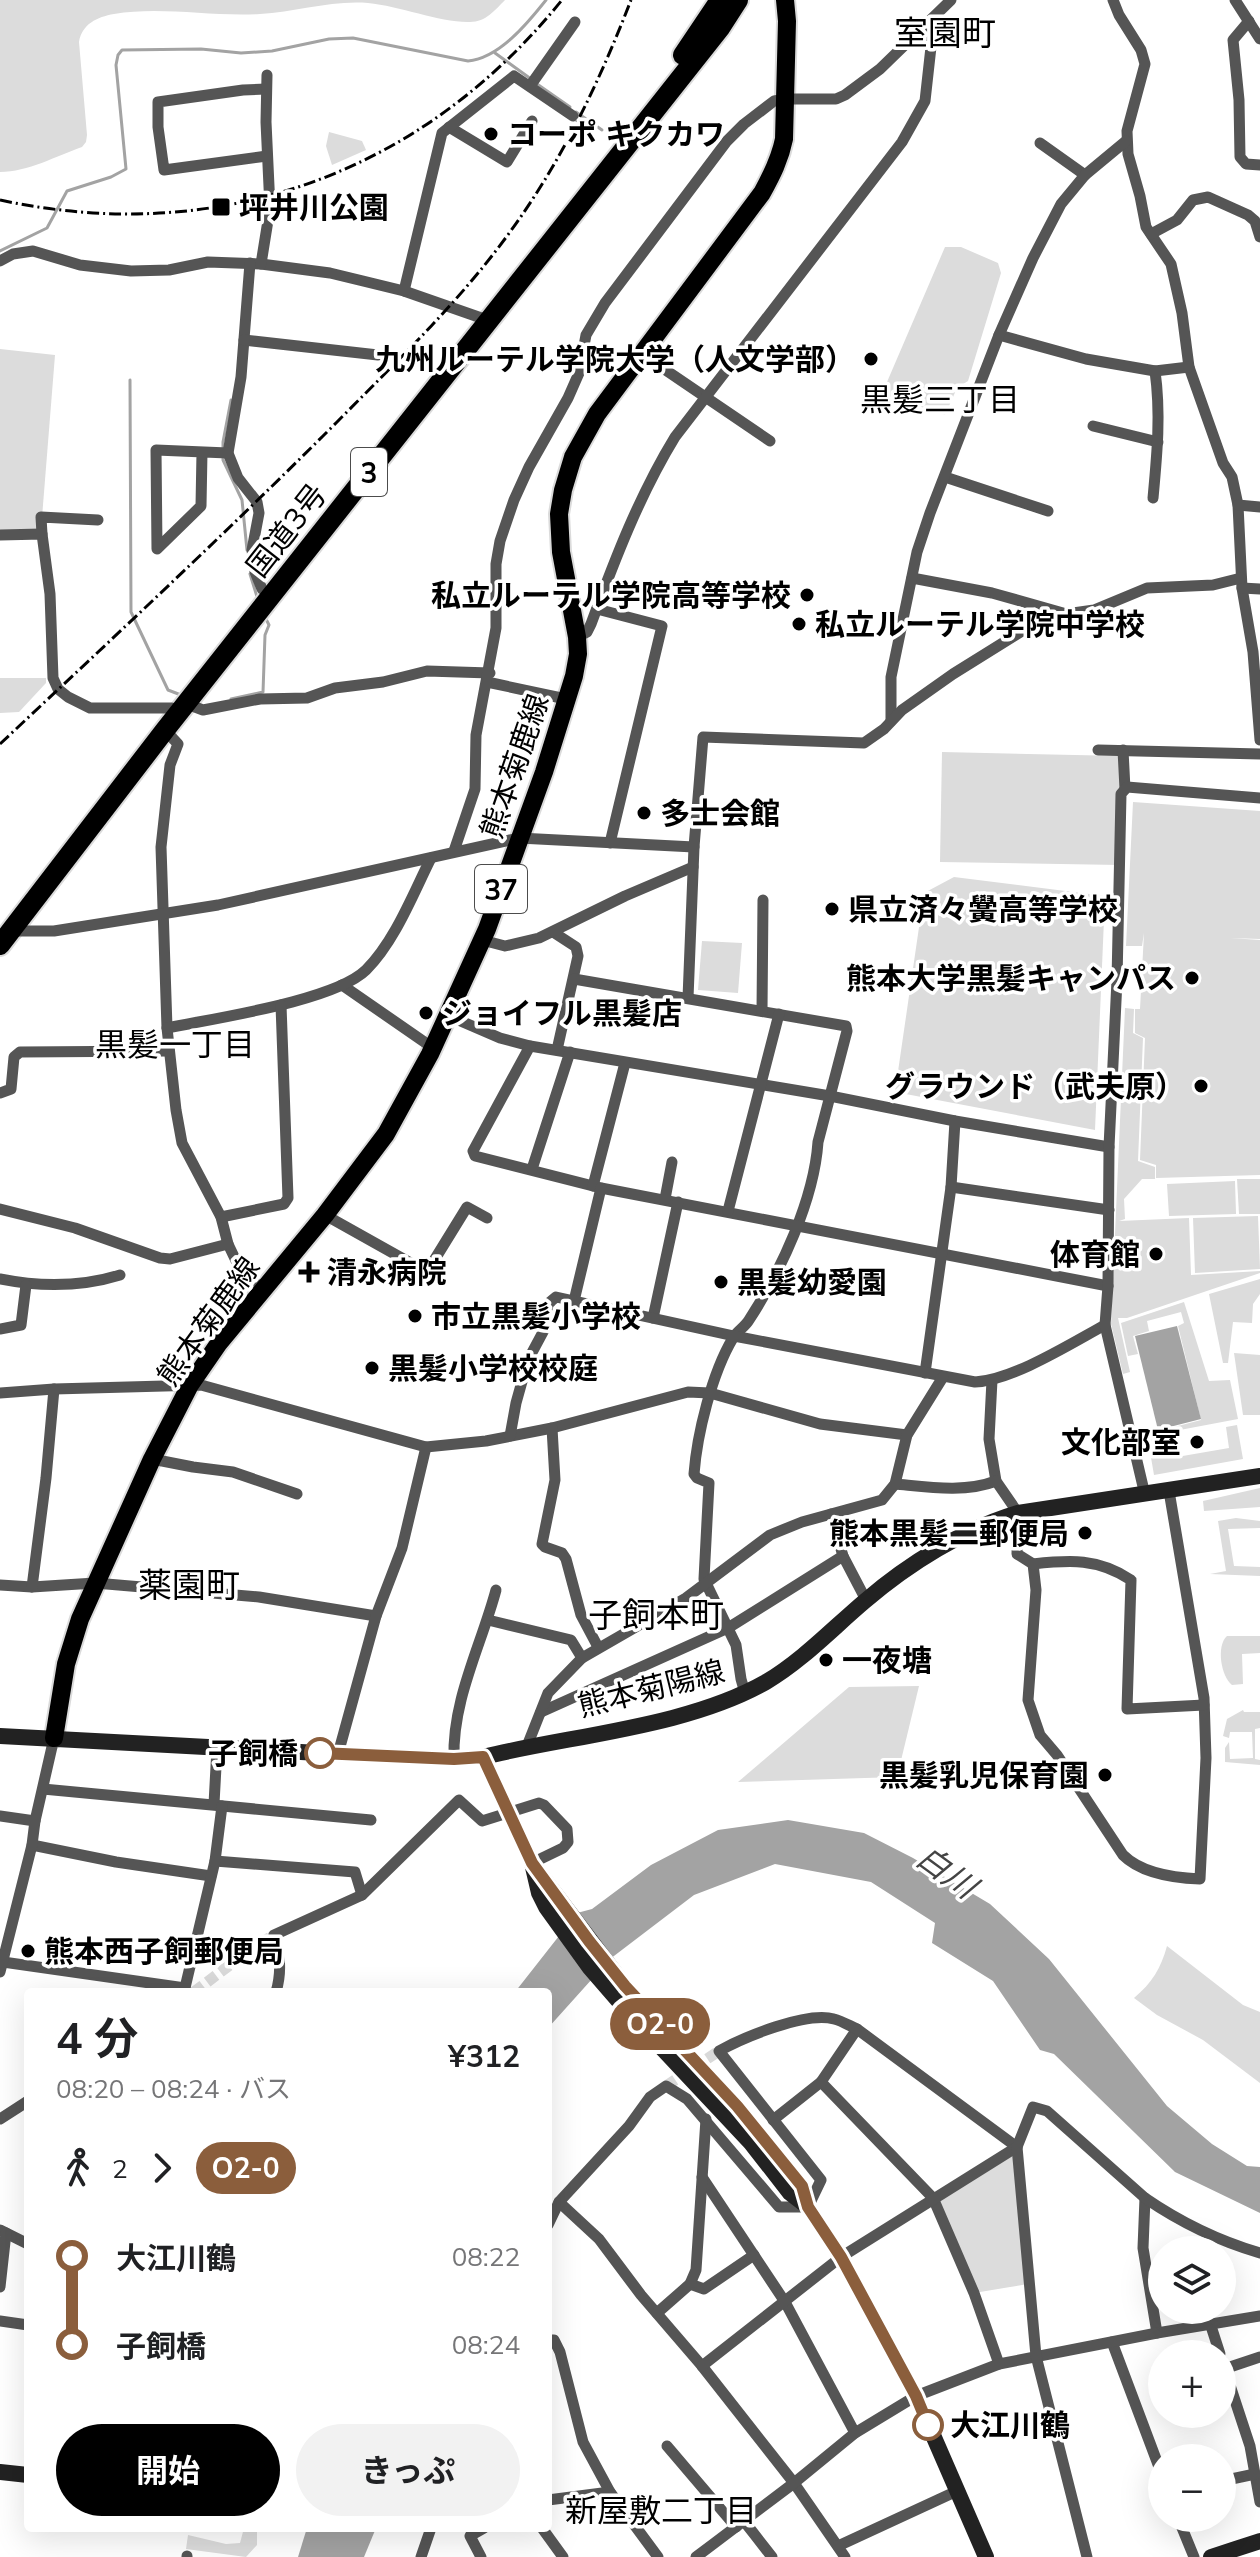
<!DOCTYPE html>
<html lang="ja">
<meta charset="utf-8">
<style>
:root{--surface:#fff;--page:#f2f2f2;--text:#202124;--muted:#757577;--accent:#000}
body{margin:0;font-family:Mulish,"Noto Sans JP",sans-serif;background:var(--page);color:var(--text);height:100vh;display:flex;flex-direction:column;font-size:30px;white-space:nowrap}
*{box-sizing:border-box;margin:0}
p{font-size:26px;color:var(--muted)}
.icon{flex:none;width:44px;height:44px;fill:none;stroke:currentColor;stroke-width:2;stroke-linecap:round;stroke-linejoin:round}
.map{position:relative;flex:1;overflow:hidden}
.sheet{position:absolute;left:24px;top:1988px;width:528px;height:544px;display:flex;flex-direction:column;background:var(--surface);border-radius:8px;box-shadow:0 8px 32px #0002}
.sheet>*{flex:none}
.badge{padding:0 16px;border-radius:26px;font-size:28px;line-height:52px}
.controls{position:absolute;left:1148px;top:2236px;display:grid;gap:16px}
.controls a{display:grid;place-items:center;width:88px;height:88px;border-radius:50%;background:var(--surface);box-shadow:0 8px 32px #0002;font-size:40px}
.map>.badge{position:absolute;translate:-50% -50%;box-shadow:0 0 0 4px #fff}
.legs{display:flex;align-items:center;gap:12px;height:88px;padding:0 32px;font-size:26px}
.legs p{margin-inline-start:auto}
.head{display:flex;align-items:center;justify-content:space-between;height:136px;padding:0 32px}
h1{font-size:44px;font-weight:700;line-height:60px}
.primary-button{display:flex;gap:16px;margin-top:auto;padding:16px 32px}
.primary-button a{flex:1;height:92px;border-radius:48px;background:var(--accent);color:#fff;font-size:32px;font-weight:700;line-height:92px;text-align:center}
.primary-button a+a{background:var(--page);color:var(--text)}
ul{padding:0 32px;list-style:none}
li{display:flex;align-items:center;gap:28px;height:88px;font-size:30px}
li i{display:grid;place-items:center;width:12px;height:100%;margin:0 10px;background:currentColor}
li i::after{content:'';width:20px;height:20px;margin:-10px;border:6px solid;border-radius:50%;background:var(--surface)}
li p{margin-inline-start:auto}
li:first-child i{background:linear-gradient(#0000 50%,currentColor 0)}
li:last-child i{background:linear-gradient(currentColor 50%,#0000 0)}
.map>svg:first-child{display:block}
.green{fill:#dcdcdc}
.water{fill:#a3a3a3}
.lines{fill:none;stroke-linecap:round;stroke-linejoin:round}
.stream{stroke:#a3a3a3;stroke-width:3}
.street-tunnel{stroke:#d9d9d9;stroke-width:11;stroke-dasharray:11 5.5;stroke-linecap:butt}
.primary-casing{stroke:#dbdbdb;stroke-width:22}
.highway-casing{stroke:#dbdbdb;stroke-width:24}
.street{stroke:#555;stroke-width:11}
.secondary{stroke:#222;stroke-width:16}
.primary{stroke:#000;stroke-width:18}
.highway{stroke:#000;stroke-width:20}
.rail{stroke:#000;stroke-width:3;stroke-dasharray:12 4 2 4;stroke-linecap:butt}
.line-1-casing{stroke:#fff;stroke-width:18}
.line-1{stroke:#8b5e3c;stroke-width:12}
.poi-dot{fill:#000;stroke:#fff;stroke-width:3}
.stop-1-dot{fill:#fff;stroke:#8b5e3c;stroke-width:4}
.labels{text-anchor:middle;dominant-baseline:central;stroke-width:7;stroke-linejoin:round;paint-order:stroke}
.shield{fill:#fff;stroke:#4c4c4c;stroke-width:2}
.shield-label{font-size:28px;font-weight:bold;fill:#000}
.poi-label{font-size:30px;font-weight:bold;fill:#000;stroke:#fff;text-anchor:start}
.street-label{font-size:30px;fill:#000;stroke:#fff}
.stop-label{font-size:30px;font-weight:bold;fill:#000;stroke:#fff;text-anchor:end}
.neighbourhood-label{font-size:32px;fill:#000;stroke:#fff}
.water-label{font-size:32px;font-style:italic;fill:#444;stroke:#fff}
.quarter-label{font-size:34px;fill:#000;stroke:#fff}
</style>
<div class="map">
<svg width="1260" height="2557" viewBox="0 0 1260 2557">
<rect width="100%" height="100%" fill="#fff"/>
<g class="green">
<path d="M0 0H505C495 10 486 22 470 22 441 23 400 6 368 3 332 0 296 12 260 14 212 17 161 6 114 14 97 17 82 24 79 42L87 135 86 142 82 147C56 156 28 172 0 172Z"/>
<polygon points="329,132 362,141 366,150 332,165 326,146"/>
<polygon points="945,247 961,247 998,263 1001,273 968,381 957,388 945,415 886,395 884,389"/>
<polygon points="0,349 55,355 41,530 0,530"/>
<polygon points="0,678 46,678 46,683 19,712 0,713"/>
<polygon points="942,752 1122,756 1120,865 940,862"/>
<polygon points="1133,802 1260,811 1260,939 1230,938 1260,940 1260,1175 1156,1178 1156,1165 1140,1160 1145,1038 1135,1033 1135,1009 1140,1009 1144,933 1142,946 1126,946"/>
<polygon points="954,877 1105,896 1095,1130 895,1092 924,893"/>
<polygon points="702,941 742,943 738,993 698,990"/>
<polygon points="1125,1008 1134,1009 1133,1033 1143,1038 1138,1161 1155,1167 1155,1179 1142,1179 1124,1199 1125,1219 1119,1221 1189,1218 1191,1275 1260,1271 1260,1273 1127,1318 1118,1318 1130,1372 1123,1374 1111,1324"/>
<polygon points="1237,1179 1260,1179 1260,1214 1239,1214"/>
<polygon points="1235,1181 1236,1214 1169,1216 1167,1184"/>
<polygon points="1258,1216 1260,1269 1195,1273 1193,1218"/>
<polygon points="1260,1279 1260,1294 1253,1304 1252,1323 1233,1322 1228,1363 1223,1363 1209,1294"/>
<polygon points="1184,1302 1209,1381 1230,1380 1238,1419 1148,1436 1147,1434 1201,1420 1178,1326 1184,1323 1181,1312 1147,1321 1149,1331 1133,1336 1138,1354 1128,1356 1121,1323"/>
<polygon points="1234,1353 1260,1355 1260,1415 1243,1415"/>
<polygon points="1237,1425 1243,1459 1154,1475 1148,1440 1167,1437 1171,1458 1229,1448 1226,1427"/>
<polygon points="1260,1488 1260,1507 1204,1511 1203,1501"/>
<polygon points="1236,1518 1260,1521 1260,1528 1228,1529 1234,1566 1260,1567 1260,1576 1210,1574 1226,1571 1218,1521"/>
<path d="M1227 1636H1260V1653L1242 1654 1243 1684 1232 1685C1221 1676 1216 1646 1227 1636Z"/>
<polygon points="919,1686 897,1777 738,1782 849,1687"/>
<polygon points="1243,1710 1244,1712 1260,1712 1260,1728 1255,1729 1255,1759 1260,1760 1260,1765 1225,1762 1225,1748 1229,1742 1230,1759 1253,1758 1252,1732 1230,1732 1229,1738 1223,1736 1227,1719"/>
<path d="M1167 1946 1243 2005 1260 2012V2083L1203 2040 1157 2015 1134 1998C1152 1983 1161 1968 1167 1946Z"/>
<polygon points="1017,2147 1028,2284 974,2293 933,2198"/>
<polygon points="244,2528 257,2528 257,2545 246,2557 186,2549 188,2535 226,2544 240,2543"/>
</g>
<g class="water">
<polygon points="1177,1326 1201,1419 1158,1430 1135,1336"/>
<polygon points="788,1820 864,1833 913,1858 990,1904 1049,1959 1167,2106 1212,2144 1247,2166 1260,2167 1260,2213 1175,2172 1054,2054 1040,2050 993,1981 932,1943 935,1923 871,1882 775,1864 694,1895 610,1959 548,2028 548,1992 515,1992 577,1913 592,1909 651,1865 718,1830"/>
<polygon points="307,2528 376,2528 364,2557 298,2557"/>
</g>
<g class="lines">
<g class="stream">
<polyline points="495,53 531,79"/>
<polyline points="537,84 570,107"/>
<polyline points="576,112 602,130"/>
<path d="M0 251 47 228 67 191 111 177 126 169 116 65 118 55 122 50 201 49 241 53 272 51 329 39 353 38 468 61C499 58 527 24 546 0"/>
<polyline points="130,380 131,612 168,690 181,695"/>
<polyline points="231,400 223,442 223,460 242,500 247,550"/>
<polyline points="250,574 258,600"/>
<polyline points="231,699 263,692 265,635 269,625 264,615"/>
</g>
<g class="street-tunnel">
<polyline points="194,1992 251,1949 274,1935"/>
<polyline points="666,2086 719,2051"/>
</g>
<g class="primary-casing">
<path id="primary" d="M54 1738 66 1664 80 1619 152 1459 190 1385 219 1343 325 1215 386 1134 430 1054 487 929 544 772 574 676 578 654 577 637 561 552 559 514 563 490 573 457 597 414 762 193C772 175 780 159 784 139L787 21 785 0"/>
</g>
<g class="highway-casing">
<g id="highway">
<polyline points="683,55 720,0"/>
<polyline points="0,945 165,730 720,28 738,0"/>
</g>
</g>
<g class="street">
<polyline points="1113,0 1119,15 1141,50 1145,64 1127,131 1128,154 1140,196 1146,227 1171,264 1182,313 1189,367 1223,463 1232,477 1238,505 1242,588 1253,652 1260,740"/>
<polyline points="1235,0 1260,39"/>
<polyline points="1249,21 1233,40 1239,100 1240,157 1246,164 1260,165"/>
<polyline points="530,86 575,22"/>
<polyline points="266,89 243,90 158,102 158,127 164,170 267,156"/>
<polyline points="449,127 507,162 532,121"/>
<polyline points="1040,143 1085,175"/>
<polyline points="1151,234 1177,220 1193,200 1208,197 1248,215 1255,221 1260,237"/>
<polyline points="0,261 13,254 33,251 80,265 131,271 169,270 208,262 261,264 330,273 363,281 404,291 490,321"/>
<polyline points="250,263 241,377 228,453 238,478 257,502 259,513 252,550 255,572 262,589"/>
<polyline points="261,264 270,208 266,122 267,75"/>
<polyline points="404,291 442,133 514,76 573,116"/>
<polyline points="999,335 1086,359 1155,371 1189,367"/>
<polyline points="244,340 378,355"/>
<polyline points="642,354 770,441"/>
<polyline points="1093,426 1158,442"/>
<polyline points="202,452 201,506 157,549 156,450 228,453"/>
<polyline points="945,477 1048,511"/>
<path d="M1153 498C1157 455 1161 414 1155 371"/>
<polyline points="1238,505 1260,507"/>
<polyline points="42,534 41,517 98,520"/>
<polyline points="0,535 42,534 50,594 53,678 58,689 68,697 90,708 172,708"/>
<polyline points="912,578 992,593 1063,613"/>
<polyline points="1242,588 1260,589"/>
<polyline points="597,609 662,626 610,843"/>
<path d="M577 637 587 632 591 624C615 559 639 496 675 437L902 142 925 101 932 38V32L925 27"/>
<polyline points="487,682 566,699"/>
<polyline points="187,704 203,710 260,699 307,698 335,688 383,682 427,671 490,673"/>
<polyline points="891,721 891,677 917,552 930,513 999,335 1033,258 1061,204 1085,175 1126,141"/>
<polyline points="165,730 178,744 170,765 161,847 167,1028 176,1110 182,1143 221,1217 228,1244 238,1265 263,1291"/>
<polyline points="1098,750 1260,754"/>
<polyline points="1123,750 1125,789"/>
<polyline points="454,851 475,789 476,735 496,628 496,564 500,541 514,500 529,467 568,398 579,373 586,335 605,303 727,141 744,124 774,101 786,99 836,99 845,95 880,69 951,0"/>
<polyline points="12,931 54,931 218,905 519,838 694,847"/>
<polyline points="553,932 576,947 578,956 557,1050"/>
<polyline points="482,940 505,946 539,938 625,896 693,867"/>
<path d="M574 979 846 1026 847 1031 818 1142C814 1200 781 1271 749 1320 745 1327 737 1331 733 1338 712 1373 697 1434 694 1474L697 1478 709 1483 704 1579 736 1645 741 1679 745 1693"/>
<polyline points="342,985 433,1048"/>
<polyline points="688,998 694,847 703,737 864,743 884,729 902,710 953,674 1035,623 1052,616 1094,610 1147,588 1213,585 1241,578"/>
<polyline points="762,1011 763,900"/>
<polyline points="449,1016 500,1038 530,1046 830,1096 955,1121 1109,1147"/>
<path d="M167 1028C215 1018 334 1001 366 970 395 941 413 894 431 858"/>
<polyline points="530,1046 473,1151 475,1156 601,1188 1108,1286"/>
<polyline points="0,1093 11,1089 14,1057 20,1052 169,1051"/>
<polyline points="532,1169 570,1052"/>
<polyline points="593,1186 625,1063"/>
<polyline points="951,1187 1109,1210"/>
<polyline points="665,1199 672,1162"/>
<polyline points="0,1209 75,1228 160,1258 170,1259 228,1244"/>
<polyline points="728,1211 779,1014"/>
<polyline points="325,1215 425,1271 430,1267 467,1207 487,1218"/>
<polyline points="221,1217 284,1204 288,1198 281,1005"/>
<path d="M0 1279C40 1287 81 1287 120 1275"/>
<polyline points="574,1301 601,1188"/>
<polyline points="653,1318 678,1202"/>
<polyline points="0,1329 21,1325 26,1285"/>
<polyline points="925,1373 951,1187 955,1121"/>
<path d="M992 1380 989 1439 996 1481 1018 1513 1017 1554 1033 1564 1036 1590 1028 1700 1040 1735 1057 1755 1123 1855C1141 1873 1175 1878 1200 1879L1206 1758 1204 1698 1169 1491"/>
<polyline points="0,1393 54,1389 201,1385 426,1447 486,1441 552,1428 688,1392 710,1393 820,1424 907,1435"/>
<polyline points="552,1428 555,1480 542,1544 545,1547 562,1553 566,1559 581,1615 598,1647"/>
<path d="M510 1436 516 1403 528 1360 543 1332 550 1302 556 1297 734 1336 975 1382C1013 1380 1070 1344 1105 1325"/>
<polyline points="152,1459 193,1467 233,1472 297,1494"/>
<path d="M895 1484C928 1487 965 1493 996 1481"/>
<polyline points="1145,1495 1105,1325 1108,1286 1109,1147 1117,980 1121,794 1127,787 1260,798"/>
<polyline points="831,1514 843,1556 866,1600"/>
<path d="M1033 1564C1070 1560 1098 1558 1131 1580L1127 1709 1204 1705"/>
<polyline points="0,1585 32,1587 95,1583 259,1597 376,1616"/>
<polyline points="32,1587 46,1478 54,1389"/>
<polyline points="488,1620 571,1640 582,1658"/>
<polyline points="541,1712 728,1628 843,1556"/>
<polyline points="527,1746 548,1693 582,1658 686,1598 770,1535 802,1522 882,1500 895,1484 907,1435 943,1377"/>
<polyline points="338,1754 376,1616 402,1548 426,1447"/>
<path d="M454 1759C452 1700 481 1646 496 1590"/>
<polyline points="43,1789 371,1820"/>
<polyline points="214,1804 217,1748"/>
<polyline points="0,1816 35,1821"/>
<polyline points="32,1845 116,1862 211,1876"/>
<polyline points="215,1861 355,1872 362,1895"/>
<polyline points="3,1962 185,1988"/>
<polyline points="0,1972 32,1845 35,1821 54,1738"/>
<polyline points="184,1992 215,1861 222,1806"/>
<path d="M276 1992C282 1971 280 1956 274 1935L362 1895 459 1800 482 1821 539 1803 544 1805 567 1829 568 1842 563 1848 532 1863"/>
<polyline points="821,2082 933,2198 974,2293 999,2364"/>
<polyline points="0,2119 28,2101"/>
<polyline points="773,2120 821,2082 857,2029"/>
<polyline points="702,2177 785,2302 855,2433"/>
<polyline points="1145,2198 1143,2248 1157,2333"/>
<polyline points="559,2202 599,2239 641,2295 702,2366 794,2483 845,2557"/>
<path d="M548 2225 559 2202 629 2126 650 2097 666 2086 687 2099 779 2207H808L821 2180 719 2051C744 2037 807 2011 834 2019 842 2021 850 2026 857 2029L1017 2147"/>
<polyline points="0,2230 28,2244"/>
<polyline points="690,2284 704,2289 754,2255"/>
<polyline points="0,2287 6,2233"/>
<polyline points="657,2313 690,2284 696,2270 706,2119"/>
<polyline points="0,2321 28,2325"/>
<polyline points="1210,2323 1220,2354"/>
<polyline points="548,2340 554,2340 560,2352 583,2442 610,2492 658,2557"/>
<polyline points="1112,2342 1162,2475"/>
<polyline points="1222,2361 1250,2446 1260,2502"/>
<polyline points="702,2366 841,2257 1017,2147"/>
<polyline points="1224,2369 1260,2357"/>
<polyline points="667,2446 736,2527"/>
<polyline points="1222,2481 1255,2474"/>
<polyline points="548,2500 610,2492"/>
<polyline points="1178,2518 1194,2557"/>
<polyline points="744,2521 772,2557"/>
<polyline points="542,2528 563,2557"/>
<polyline points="838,2546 957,2491"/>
<polyline points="187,2557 187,2556"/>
<polyline points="421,2557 431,2528"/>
<polyline points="481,2557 470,2536 484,2528"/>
<polyline points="696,2557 794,2483 855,2433 916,2396 999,2364 1157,2333 1260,2316"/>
<path d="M1087 2557 1036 2356 1017 2147 1033 2107 1047 2111 1145 2198C1180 2222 1219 2241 1260 2253"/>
</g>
<g class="secondary">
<path d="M0 1736 338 1754 454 1759 483 1757C573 1735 687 1727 766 1682 803 1660 833 1628 865 1601 908 1564 964 1529 1018 1513L1260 1476"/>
<polyline points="483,1757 532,1863 539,1893 546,1907 590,1968 629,2013 751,2143 790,2193 808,2207"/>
<polyline points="532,1863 625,1986 737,2106 802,2186 808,2207 841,2257 916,2396 986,2557"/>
<polyline points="0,2472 28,2475"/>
<polyline points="1211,2557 1260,2541"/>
</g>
<use href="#primary" class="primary"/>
<use href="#highway" class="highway"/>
<g class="rail">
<path d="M0 200C219 247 421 174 562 0"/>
<path d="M0 744C113 638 227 532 337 422 404 354 467 295 522 215 568 148 602 75 631 0"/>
</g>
</g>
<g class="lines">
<g class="line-1-casing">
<polyline id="line-1" points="320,1753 454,1759 483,1757 532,1863 589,1941 625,1986 737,2106 802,2186 808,2207 841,2257 916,2396 928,2425"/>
</g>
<use href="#line-1" class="line-1"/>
</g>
<g class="poi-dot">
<circle cx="491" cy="134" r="8"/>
<rect x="211" y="197" width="20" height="20" rx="4"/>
<circle cx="871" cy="359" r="8"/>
<circle cx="807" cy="595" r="8"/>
<circle cx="799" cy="624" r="8"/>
<circle cx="644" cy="813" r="8"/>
<circle cx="832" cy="909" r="8"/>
<circle cx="1192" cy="978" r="8"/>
<circle cx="426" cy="1013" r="8"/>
<circle cx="1201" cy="1086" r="8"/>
<circle cx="1156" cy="1254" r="8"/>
<path d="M305 1260h8v8h8v8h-8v8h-8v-8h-8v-8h8z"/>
<circle cx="721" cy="1282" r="8"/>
<circle cx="415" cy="1316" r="8"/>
<circle cx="372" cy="1368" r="8"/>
<circle cx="1197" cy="1442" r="8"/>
<circle cx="1085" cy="1533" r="8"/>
<circle cx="826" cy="1660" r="8"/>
<circle cx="1105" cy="1775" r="8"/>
<circle cx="28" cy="1951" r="8"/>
</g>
<g class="stop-1-dot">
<circle cx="320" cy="1753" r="14"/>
<circle cx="928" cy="2425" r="14"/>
</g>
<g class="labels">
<g class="shield">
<rect x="351" y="448" width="36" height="48" rx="6"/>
<rect x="475" y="865" width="52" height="48" rx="6"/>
</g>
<g class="shield-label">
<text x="369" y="472">3</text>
<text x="501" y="889">37</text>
</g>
<g class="poi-label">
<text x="507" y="134">コーポ キクカワ</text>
<text x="239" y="207">坪井川公園</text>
<text x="855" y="359" text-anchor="end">九州ルーテル学院大学（人文学部）</text>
<text x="791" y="595" text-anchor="end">私立ルーテル学院高等学校</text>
<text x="815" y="624">私立ルーテル学院中学校</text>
<text x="660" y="813">多士会館</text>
<text x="848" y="909">県立済々黌高等学校</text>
<text x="1176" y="978" text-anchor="end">熊本大学黒髪キャンパス</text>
<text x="442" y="1013">ジョイフル黒髪店</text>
<text x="1185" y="1086" text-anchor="end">グラウンド（武夫原）</text>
<text x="1140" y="1254" text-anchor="end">体育館</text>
<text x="327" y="1272">清永病院</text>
<text x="737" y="1282">黒髪幼愛園</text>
<text x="431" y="1316">市立黒髪小学校</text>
<text x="388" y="1368">黒髪小学校校庭</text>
<text x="1181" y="1442" text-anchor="end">文化部室</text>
<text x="1069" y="1533" text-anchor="end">熊本黒髪二郵便局</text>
<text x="842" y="1660">一夜塘</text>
<text x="1089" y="1775" text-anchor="end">黒髪乳児保育園</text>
<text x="44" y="1951">熊本西子飼郵便局</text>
</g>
<g class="street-label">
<text transform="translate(286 530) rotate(-52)">国道3号</text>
<text transform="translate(514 766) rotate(-71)">熊本菊鹿線</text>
<text transform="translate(208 1321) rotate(-54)">熊本菊鹿線</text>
<text transform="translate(651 1688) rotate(-14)">熊本菊陽線</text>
</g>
<g class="stop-label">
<text x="298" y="1753">子飼橋</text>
<text x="950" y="2425" text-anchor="start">大江川鶴</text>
</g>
<g class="neighbourhood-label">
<text x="940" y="399">黒髪三丁目</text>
<text x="175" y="1044">黒髪一丁目</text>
<text x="661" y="2510">新屋敷二丁目</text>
</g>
<g class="water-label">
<text transform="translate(947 1871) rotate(36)">白川</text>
</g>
<g class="quarter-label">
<text x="945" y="32">室園町</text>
<text x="189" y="1584">薬園町</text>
<text x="656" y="1614">子飼本町</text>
</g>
</g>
</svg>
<div class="controls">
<a><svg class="icon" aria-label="layers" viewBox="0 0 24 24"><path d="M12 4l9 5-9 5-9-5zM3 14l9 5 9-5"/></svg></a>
<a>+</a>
<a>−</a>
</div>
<b class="badge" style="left:660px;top:2024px;background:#8b5e3c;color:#fff">O2-0</b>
<section class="sheet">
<div class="head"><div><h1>4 分</h1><p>08:20 – 08:24 · バス</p></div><b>¥312</b></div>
<div class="legs"><svg class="icon" aria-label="walk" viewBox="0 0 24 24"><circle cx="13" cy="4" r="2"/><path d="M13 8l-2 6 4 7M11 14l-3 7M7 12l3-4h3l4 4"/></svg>2<svg class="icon" aria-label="forward" viewBox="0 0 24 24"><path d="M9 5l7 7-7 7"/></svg><b class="badge" style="background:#8b5e3c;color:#fff">O2-0</b></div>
<ul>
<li><i style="color:#8b5e3c"></i><b>大江川鶴</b><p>08:22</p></li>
<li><i style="color:#8b5e3c"></i><b>子飼橋</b><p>08:24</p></li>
</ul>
<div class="primary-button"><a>開始</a><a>きっぷ</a></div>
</section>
</div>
